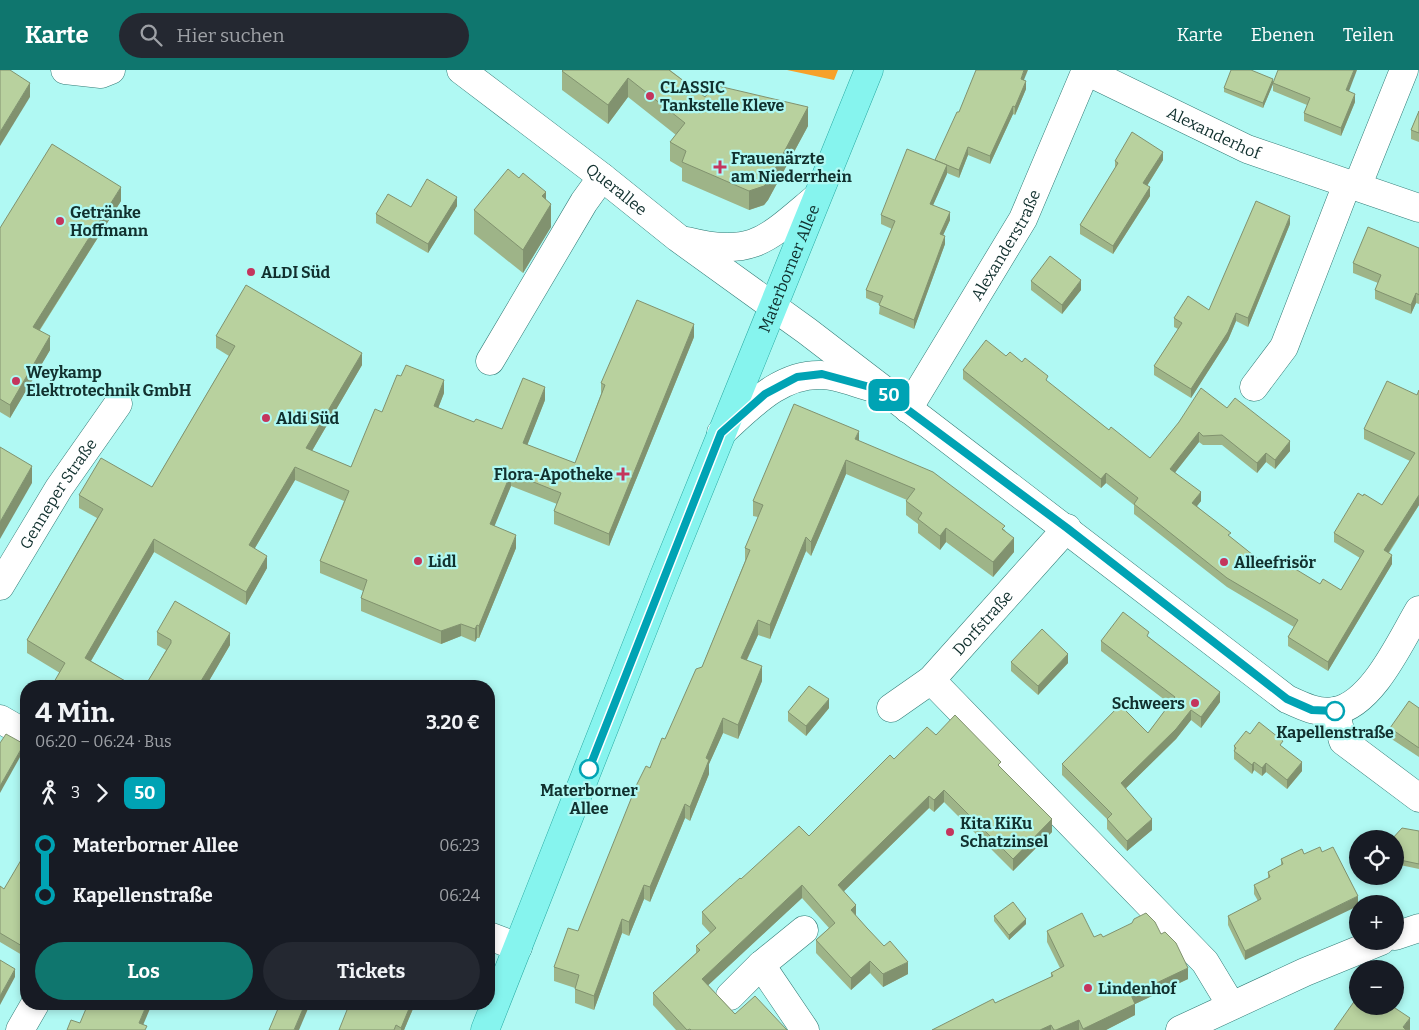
<!DOCTYPE html>
<html lang="de">
<meta charset="utf-8">
<style>
:root{--surface:#171b24;--page:#242831;--text:#f1f3f6;--muted:#9ea1a6;--accent:#0f766e}
body{margin:0;font-family:Bitter,serif;background:var(--page);color:var(--text);height:100vh;display:flex;flex-direction:column;font-size:19px;white-space:nowrap}
*{box-sizing:border-box;margin:0}
p{font-size:16px;color:var(--muted)}
.icon{flex:none;width:28px;height:28px;fill:none;stroke:currentColor;stroke-width:2;stroke-linecap:round;stroke-linejoin:round}
.map{position:relative;flex:1;overflow:hidden}
.side{position:absolute;left:20px;top:610px;width:475px;height:330px;display:flex;flex-direction:column;background:var(--surface);border-radius:20px;box-shadow:0 2px 8px #0003}
.side>*{flex:none}
.badge{padding:0 10px;border-radius:8px;font-size:18px;line-height:32px}
.buttons{position:absolute;left:1349px;top:760px;display:grid;gap:10px}
.buttons a{display:grid;place-items:center;width:55px;height:55px;border-radius:50%;background:var(--surface);box-shadow:0 2px 8px #0003;font-size:25px}
.map>.badge{position:absolute;translate:-50% -50%;box-shadow:0 0 0 2px #fff}
.legs{display:flex;align-items:center;gap:8px;height:55px;padding:0 15px;font-size:16px}
.legs p{margin-inline-start:auto}
.summary{display:flex;align-items:center;justify-content:space-between;height:85px;padding:0 15px}
h1{font-size:28px;font-weight:700;line-height:38px}
.primary-button{display:flex;gap:10px;margin-top:auto;padding:10px 15px}
.primary-button a{flex:1;height:58px;border-radius:30px;background:var(--accent);color:#fff;font-size:20px;font-weight:700;line-height:58px;text-align:center}
.primary-button a+a{background:var(--page);color:var(--text)}
ul{padding:0 15px;list-style:none}
li{display:flex;align-items:center;gap:18px;height:50px;font-size:19px}
li i{display:grid;place-items:center;width:8px;height:100%;margin:0 6px;background:currentColor}
li i::after{content:'';width:12px;height:12px;margin:-6px;border:4px solid;border-radius:50%;background:var(--surface)}
li p{margin-inline-start:auto}
li:first-child i{background:linear-gradient(#0000 50%,currentColor 0)}
li:last-child i{background:linear-gradient(currentColor 50%,#0000 0)}
header{display:flex;align-items:center;gap:30px;box-sizing:border-box;height:70px;padding:0 25px;background:var(--accent);color:#fff}
header strong{font-size:24px}
nav{display:flex;gap:28px;margin-inline-start:auto;font-size:18px}
.search{width:350px;height:45px;background:var(--page);display:flex;align-items:center;gap:12px;box-sizing:border-box;padding:0 18px;border-radius:28px;color:var(--muted);font-size:19px}
.map>svg:first-child{display:block}
.green{fill:#f7a129}
.lines{fill:none;stroke-linecap:round;stroke-linejoin:round}
.minor-casing{stroke:#337c77;stroke-width:29}
.major-casing{stroke:#28aba4;stroke-width:29}
.minor{stroke:#fff;stroke-width:28}
.major{stroke:#86f4ee;stroke-width:28}
.wall{fill:#9eb488}
.shaded-wall{fill:#81926f}
.building{fill:#b8d19e;stroke:#81926f}
.line-1-casing{stroke:#fff;stroke-width:11}
.line-1{stroke:#00a3b4;stroke-width:8}
.poi-dot{fill:#c4355d;stroke:#b0f9f3;stroke-width:2}
.stop-1-dot{fill:#fff;stroke:#00a3b4;stroke-width:2.5}
.labels{text-anchor:middle;dominant-baseline:central;stroke-width:4.5;stroke-linejoin:round;paint-order:stroke}
.poi-label{font-size:16px;font-weight:bold;fill:#11302e;stroke:#b0f9f3;text-anchor:start}
.street-label{font-size:16px;fill:#11302e;stroke:#b0f9f3}
.stop-label{font-size:16px;font-weight:bold;fill:#11302e;stroke:#b0f9f3}
</style>
<header>
<strong>Karte</strong>
<div class="search"><svg class="icon" aria-label="search" viewBox="0 0 24 24"><circle cx="10" cy="10" r="6"/><path d="M15 15l6 6"/></svg>Hier suchen</div>
<nav><a>Karte</a><a>Ebenen</a><a>Teilen</a></nav>
</header>
<div class="map">
<svg width="1419" height="960" viewBox="0 0 1419 960">
<rect width="100%" height="100%" fill="#b0f9f3"/>
<polygon class="green" points="787,0 838,0 834,10"/>
<g class="lines">
<g class="minor-casing">
<g id="minor">
<polyline points="65,0 101,4 111,0"/>
<path id="s1" d="M461 0 602 107 678 168 807 261 1287 629C1302 636 1318 644 1335 641 1373 634 1401 570 1419 540"/>
<path id="s2" d="M1086 1 1247 79 1419 138"/>
<polyline points="1357,117 1404,0"/>
<path d="M687 171C753 188 767 169 816 128"/>
<polyline points="490,291 584,132 602,107"/>
<polyline points="1254,317 1284,277 1347,114"/>
<path id="s3" d="M908 339 1023 149 1086 0"/>
<path d="M721 363C750 337 780 303 822 305 837 305 855 313 870 317"/>
<path id="s4" d="M0 516 59 418 118 334"/>
<polyline points="931,610 1205,892 1231,935"/>
<path id="s5" d="M891 638 931 610 1067 458"/>
<polyline points="1335,641 1343,671 1419,728"/>
<polyline points="0,649 26,664"/>
<polyline points="804,860 761,895 805,960"/>
<polyline points="489,866 518,877"/>
<polyline points="1395,866 1419,858"/>
<polyline points="730,926 761,895"/>
<polyline points="20,960 35,934"/>
<polyline points="1180,960 1305,902 1381,871"/>
</g>
</g>
<g class="major-casing">
<g id="major">
<path id="s6" d="M485 960 664 506 869 0"/>
</g>
</g>
<use href="#minor" class="minor"/>
<use href="#major" class="major"/>
</g>
<g class="wall">
<polygon points="670,0 705,27 808,56 768,130 764,135 749,140 682,111 682,98 670,91 670,72 676,65 628,27 608,54 562,20 562,1"/>
<polygon points="1024,10 1026,19 1015,45 1013,44 990,94 968,85 959,108 947,103 933,135 950,150 943,165 945,174 914,259 879,244 880,234 866,228 866,220 892,159 881,154 881,145 935,90 959,42"/>
<polygon points="1273,13 1348,21 1355,32 1341,66 1304,51 1304,43 1307,35 1273,21"/>
<polygon points="1273,14 1263,38 1224,22 1224,18"/>
<polygon points="1419,41 1419,72 1411,69 1411,60"/>
<polygon points="1163,90 1147,116 1150,126 1113,184 1080,164 1080,155 1115,98 1115,91"/>
<polygon points="546,130 551,157 523,203 474,164 474,140"/>
<polygon points="121,131 40,260 50,280 10,348 0,342 0,158"/>
<polygon points="457,136 428,183 376,153 376,144 411,137"/>
<polygon points="1290,154 1248,257 1236,251 1228,270 1191,328 1154,305 1154,296 1178,259 1174,257 1174,248 1209,240"/>
<polygon points="1419,178 1419,234 1416,233 1411,244 1375,229 1375,220 1378,213 1353,203 1353,193"/>
<polygon points="1031,211 1081,220 1062,244 1031,220"/>
<polygon points="216,266 362,295 312,381 351,397 382,342 444,323 438,338 474,352 502,359 545,330 527,375 575,393 601,324 601,313 694,267 609,476 554,454 554,441 557,434 511,416 494,456 516,478 479,568 477,568 475,572 461,566 441,574 361,541 361,528 363,521 320,503 320,491 344,431 295,410 255,478 267,498 246,535 154,482 91,591 134,616 54,616 54,612 60,603 27,583 27,570 97,448 79,438 79,425 152,417 229,286 216,278"/>
<polygon points="1006,286 1022,292 1109,360 1150,388 1227,338 1290,381 1275,399 1266,392 1257,403 1222,375 1203,375 1199,372 1175,402 1201,431 1197,436 1231,468 1268,497 1320,514 1341,520 1360,488 1334,472 1334,463 1363,426 1382,435 1410,391 1364,369 1364,359 1417,325 1419,435 1389,483 1392,494 1328,601 1288,576 1288,567 1294,557 1227,517 1134,444 1134,435 1106,413 1101,418 963,309 963,300"/>
<polygon points="859,371 1005,460 1014,482 993,507 946,472 940,480 918,463 918,454 906,445 906,431 907,430 846,404 811,486 806,481 770,569 758,565 747,590 762,611 738,669 723,663 709,694 709,704 690,751 685,748 650,832 644,829 629,866 622,863 594,940 575,933 575,918 554,911 554,897 578,861 650,698 702,597 745,491 745,478 758,447 753,446 753,431"/>
<polygon points="157,562 230,575 206,616 145,616 166,580 157,575"/>
<polygon points="1149,567 1220,632 1201,658 1191,650 1176,669 1126,718 1152,760 1127,781 1107,759 1107,749 1062,705 1062,694 1148,663 1170,634 1101,581 1101,571"/>
<polygon points="1011,592 1068,593 1038,625 1011,601"/>
<polygon points="829,638 806,666 788,651 788,642"/>
<polygon points="1419,638 1419,687 1390,668 1390,658"/>
<polygon points="1250,664 1283,677 1302,701 1287,719 1266,702 1262,706 1254,700 1252,704 1234,689 1234,676"/>
<polygon points="936,665 1001,698 1052,762 1013,801 944,732 934,742 929,738 844,821 856,847 908,904 883,917 870,903 851,920 816,883 816,870 829,858 802,828 708,915 735,944 787,960 676,960 653,935 653,923 696,883 696,876 710,863 702,854 702,842 741,809 809,766 894,689"/>
<polygon points="26,754 26,771 23,769 23,760"/>
<polygon points="1419,761 1419,799 1400,795 1395,788 1395,769"/>
<polygon points="1302,779 1245,890 1228,855 1228,846 1258,831 1254,824 1254,815 1268,809 1268,802 1281,796 1281,789"/>
<polygon points="26,787 26,878 22,885 0,872 0,816 4,819"/>
<polygon points="994,846 1026,854 1009,870 994,851"/>
<polygon points="1047,861 1094,867 1103,867 1161,864 1188,909 1135,934 1135,945 1106,960 932,960 995,933 1051,907 1051,903 1060,898 1047,872"/>
<polygon points="415,934 404,960 339,960 354,937"/>
</g>
<g class="shaded-wall">
<polygon points="1024,0 1028,0 1021,17 1021,9"/>
<polygon points="1354,0 1357,0 1346,29 1346,20"/>
<polygon points="628,8 628,27 608,54 608,35"/>
<polygon points="1273,9 1273,14 1263,38 1263,33"/>
<polygon points="1026,11 1026,19 1015,45 1015,37"/>
<polygon points="30,13 30,27 0,76 0,62"/>
<polygon points="1355,24 1355,32 1341,66 1341,58"/>
<polygon points="1013,36 1013,44 990,94 990,86"/>
<polygon points="808,37 808,56 768,130 764,135 749,140 749,121"/>
<polygon points="968,77 968,85 959,108 959,100"/>
<polygon points="1163,82 1163,90 1143,122 1143,113"/>
<polygon points="947,95 947,104 930,142 930,134"/>
<polygon points="121,117 121,131 33,270 33,257"/>
<polygon points="1150,117 1150,126 1113,184 1113,176"/>
<polygon points="546,122 546,142 551,134 551,157 523,203 523,180 542,126"/>
<polygon points="457,127 457,136 428,183 428,174"/>
<polygon points="950,142 950,150 940,172 940,164"/>
<polygon points="1290,146 1290,154 1248,257 1248,248"/>
<polygon points="945,166 945,174 914,259 914,250"/>
<polygon points="1081,210 1081,220 1062,244 1062,235"/>
<polygon points="1416,223 1416,233 1411,244 1411,235"/>
<polygon points="1236,243 1236,251 1228,270 1191,328 1191,319"/>
<polygon points="694,254 694,267 609,476 609,464"/>
<polygon points="50,266 50,280 10,348 10,335"/>
<polygon points="362,283 362,295 306,391 306,378"/>
<polygon points="444,310 444,323 434,349 434,336"/>
<polygon points="545,317 545,330 523,386 523,373"/>
<polygon points="859,361 859,375 855,369"/>
<polygon points="1199,362 1199,372 1170,409 1170,399"/>
<polygon points="1290,371 1290,381 1275,399 1275,390"/>
<polygon points="1266,383 1266,392 1257,403 1257,393"/>
<polygon points="846,390 846,404 811,486 811,472"/>
<polygon points="32,396 32,413 0,469 0,452"/>
<polygon points="295,397 295,410 249,488 249,475"/>
<polygon points="511,403 511,416 490,467 490,454"/>
<polygon points="1106,403 1106,413 1101,418 1101,409"/>
<polygon points="1201,422 1201,431 1192,442 1192,433"/>
<polygon points="1419,425 1419,435 1384,489 1384,480"/>
<polygon points="946,458 946,472 940,480 940,466"/>
<polygon points="516,465 516,478 479,568 479,556"/>
<polygon points="806,467 806,481 770,569 770,555"/>
<polygon points="1014,468 1014,482 993,507 993,492"/>
<polygon points="154,469 154,482 85,601 85,588"/>
<polygon points="1392,485 1392,494 1328,601 1328,592"/>
<polygon points="267,486 267,498 246,535 246,522"/>
<polygon points="758,550 758,565 741,602 741,588"/>
<polygon points="461,554 461,566 441,574 441,561"/>
<polygon points="477,555 477,568 475,572 475,559"/>
<polygon points="230,563 230,575 206,616 198,616"/>
<polygon points="1068,584 1068,593 1038,625 1038,616"/>
<polygon points="762,596 762,611 738,669 738,655"/>
<polygon points="1220,622 1220,632 1201,658 1201,647"/>
<polygon points="829,629 829,638 806,666 806,656"/>
<polygon points="1191,640 1191,650 1176,669 1121,723 1121,713"/>
<polygon points="723,648 723,663 709,694 709,704 690,751 690,737 706,688"/>
<polygon points="24,674 24,680 0,723 0,716"/>
<polygon points="1254,692 1254,700 1252,704 1252,695"/>
<polygon points="1302,692 1302,701 1287,719 1287,710"/>
<polygon points="1266,693 1266,702 1262,706 1262,698"/>
<polygon points="944,720 944,732 934,742 934,730"/>
<polygon points="929,726 929,738 838,827 838,815"/>
<polygon points="492,727 492,735 489,744 489,736"/>
<polygon points="685,734 685,748 650,832 650,817"/>
<polygon points="1052,749 1052,762 1013,801 1013,789"/>
<polygon points="1152,749 1152,760 1127,781 1127,771"/>
<polygon points="644,815 644,829 629,866 629,852"/>
<polygon points="802,815 802,828 702,921 702,909"/>
<polygon points="1358,826 1358,836 1245,890 1245,881"/>
<polygon points="856,835 856,847 851,840"/>
<polygon points="622,849 622,863 594,940 594,926"/>
<polygon points="1026,849 1026,854 1009,870 1009,865"/>
<polygon points="26,868 26,878 22,885 22,876"/>
<polygon points="870,891 870,903 851,920 851,908"/>
<polygon points="908,892 908,904 883,917 883,904"/>
<polygon points="1188,898 1188,909 1135,934 1135,945 1106,960 1083,960 1131,925"/>
<polygon points="15,899 15,907 0,935 0,926"/>
<polygon points="147,934 152,934 141,960 139,953"/>
<polygon points="305,934 310,934 299,960 294,960"/>
<polygon points="411,934 415,934 404,960 401,960 401,958"/>
<polygon points="1410,948 1410,960 1403,960 1403,957"/>
<polygon points="1079,950 1079,960 1056,960"/>
<polygon points="1051,955 1051,960 1040,960"/>
</g>
<g class="building">
<polygon points="0,0 10,0 30,13 0,62"/>
<polygon points="563,0 669,0 705,27 714,15 808,37 768,112 764,116 749,121 682,92 686,81 670,72 685,53 628,8 608,35 562,1"/>
<polygon points="976,0 1024,0 1021,9 1026,11 1015,37 1013,36 990,86 968,77 959,100 935,90 957,42 959,42"/>
<polygon points="1231,0 1251,0 1273,9 1263,33 1224,18"/>
<polygon points="1278,0 1354,0 1346,20 1355,24 1341,58 1304,43 1310,28 1273,13"/>
<polygon points="1419,41 1419,63 1411,60"/>
<polygon points="1132,62 1163,82 1143,113 1150,117 1113,176 1080,155 1118,93 1115,91"/>
<polygon points="52,74 121,117 33,257 50,266 10,335 0,329 0,158"/>
<polygon points="907,79 947,95 930,134 950,142 940,164 945,166 914,250 879,235 883,226 866,220 895,151 881,145"/>
<polygon points="508,99 519,108 523,103 546,122 542,126 551,134 523,180 474,140"/>
<polygon points="427,109 457,127 428,174 376,144 388,124 411,137"/>
<polygon points="1256,131 1290,146 1248,248 1236,243 1228,262 1191,319 1154,296 1182,253 1174,248 1188,226 1209,240"/>
<polygon points="1368,157 1419,178 1419,225 1416,223 1411,235 1375,220 1381,205 1353,193"/>
<polygon points="1050,186 1081,210 1062,235 1031,211"/>
<polygon points="246,215 362,283 306,378 351,397 375,339 382,342 397,305 401,306 406,295 444,310 434,336 474,352 476,349 502,359 523,308 545,317 523,373 575,393 605,315 601,313 637,230 694,254 609,464 554,441 561,423 511,403 490,454 516,465 479,556 477,555 475,559 461,554 441,561 361,528 367,510 320,491 349,421 295,397 249,475 267,486 246,522 154,469 85,588 134,616 61,616 54,612 65,593 27,570 103,439 79,425 101,388 152,417 235,276 216,266"/>
<polygon points="986,270 1006,286 1010,282 1022,292 1025,288 1048,306 1046,310 1109,360 1111,357 1150,388 1179,352 1201,318 1227,338 1235,328 1290,371 1275,390 1266,383 1257,393 1222,365 1203,366 1199,362 1170,399 1201,422 1192,433 1231,463 1228,465 1268,497 1274,486 1320,514 1323,509 1341,520 1364,481 1334,463 1358,423 1363,426 1364,424 1382,435 1415,383 1364,359 1387,311 1417,325 1419,320 1419,425 1384,480 1392,485 1328,592 1288,567 1298,550 1227,508 1134,434 1138,428 1106,403 1101,409 963,300"/>
<polygon points="794,334 859,361 855,369 933,402 1005,456 1002,459 1014,468 993,492 946,458 940,466 918,449 922,443 906,431 915,419 846,390 811,472 806,467 770,555 758,550 741,588 762,596 738,655 723,648 706,688 709,690 690,737 685,734 650,817 644,815 629,852 622,849 594,926 575,919 579,905 554,897 568,858 578,861 637,714 646,696 650,698 662,668 665,669 696,599 702,597 750,480 745,478 763,435 753,431"/>
<polygon points="0,377 32,396 0,452"/>
<polygon points="175,531 230,563 198,616 145,616 171,573 171,570 157,562"/>
<polygon points="1123,542 1149,562 1147,566 1220,622 1201,647 1191,640 1176,659 1121,713 1152,749 1127,771 1107,749 1112,744 1062,694 1120,635 1148,663 1175,627 1101,571"/>
<polygon points="1042,559 1068,584 1038,616 1011,592"/>
<polygon points="809,616 829,629 806,656 788,642"/>
<polygon points="1409,631 1419,638 1419,678 1390,658"/>
<polygon points="955,645 1001,692 998,695 1052,749 1013,789 944,720 934,730 929,726 838,815 856,835 851,840 867,858 884,876 890,871 908,892 883,904 870,891 851,908 816,870 835,853 802,815 702,909 735,944 755,926 787,960 691,960 690,959 687,960 653,923 700,880 696,876 716,858 702,842 740,808 741,809 799,756 809,766 890,685 894,689 927,657 936,665"/>
<polygon points="1259,652 1283,671 1280,675 1302,692 1287,710 1266,693 1262,698 1254,692 1252,695 1234,681 1236,678 1234,676 1246,661 1250,664"/>
<polygon points="6,664 24,674 0,716 0,673"/>
<polygon points="489,725 492,727 489,736"/>
<polygon points="26,754 26,762 23,760"/>
<polygon points="1402,758 1419,761 1419,794 1400,790 1395,784 1395,769 1392,769"/>
<polygon points="1320,777 1322,782 1333,777 1358,826 1245,881 1228,846 1261,829 1254,815 1270,807 1268,802 1283,794 1281,789 1302,779 1304,784"/>
<polygon points="24,785 26,787 26,868 22,876 0,863 0,816 4,819"/>
<polygon points="1013,832 1026,849 1009,865 994,846"/>
<polygon points="1082,843 1094,867 1101,864 1103,867 1132,853 1134,849 1146,843 1155,852 1161,864 1165,862 1176,873 1188,898 1131,925 1135,934 1083,959 1079,950 1056,960 1054,960 1051,955 1040,960 932,960 993,929 995,933 1053,906 1051,903 1064,896 1047,861"/>
<polygon points="0,890 15,899 0,926"/>
<polygon points="1358,926 1358,936 1392,936 1410,948 1403,957 1406,960 1334,960"/>
<polygon points="88,934 147,934 139,953 147,956 145,960 67,960 71,950 80,953"/>
<polygon points="280,934 305,934 294,960 269,960"/>
<polygon points="355,934 411,934 401,958 396,955 394,960 339,960 349,935 354,937"/>
</g>
<g class="lines">
<g class="line-1-casing">
<polyline id="line-1" points="589,699 721,363 765,324 797,307 822,304 881,320 1067,458 1287,629 1312,640 1335,641"/>
</g>
<use href="#line-1" class="line-1"/>
</g>
<g class="poi-dot">
<circle cx="650" cy="26" r="5"/>
<path d="M717.5 89.5h5v5h5v5h-5v5h-5v-5h-5v-5h5z"/>
<circle cx="60" cy="151" r="5"/>
<circle cx="251" cy="202" r="5"/>
<circle cx="16" cy="311" r="5"/>
<circle cx="266" cy="348" r="5"/>
<path d="M620.5 396.5h5v5h5v5h-5v5h-5v-5h-5v-5h5z"/>
<circle cx="418" cy="491" r="5"/>
<circle cx="1224" cy="492" r="5"/>
<circle cx="1195" cy="633" r="5"/>
<circle cx="950" cy="762" r="5"/>
<circle cx="1088" cy="918" r="5"/>
</g>
<g class="stop-1-dot">
<circle cx="1335" cy="641" r="9"/>
<circle cx="589" cy="699" r="9"/>
</g>
<g class="labels">
<g class="poi-label">
<text x="660" y="17">CLASSIC<tspan x="660" dy="18">Tankstelle Kleve</tspan></text>
<text x="731" y="88">Frauenärzte<tspan x="731" dy="18">am Niederrhein</tspan></text>
<text x="70" y="142">Getränke<tspan x="70" dy="18">Hoffmann</tspan></text>
<text x="261" y="202">ALDI Süd</text>
<text x="26" y="302">Weykamp<tspan x="26" dy="18">Elektrotechnik GmbH</tspan></text>
<text x="276" y="348">Aldi Süd</text>
<text x="613" y="404" text-anchor="end">Flora-Apotheke</text>
<text x="428" y="491">Lidl</text>
<text x="1234" y="492">Alleefrisör</text>
<text x="1185" y="633" text-anchor="end">Schweers</text>
<text x="960" y="753">Kita KiKu<tspan x="960" dy="18">Schatzinsel</tspan></text>
<text x="1098" y="918">Lindenhof</text>
</g>
<g class="street-label">
<text stroke="none"><textPath href="#s2" startOffset="142">Alexanderhof</textPath></text>
<text stroke="none"><textPath href="#s1" startOffset="196">Querallee</textPath></text>
<text stroke="none"><textPath href="#s3" startOffset="191">Alexanderstraße</textPath></text>
<text stroke="none"><textPath href="#s6" startOffset="820">Materborner Allee</textPath></text>
<text stroke="none"><textPath href="#s4" startOffset="109">Genneper Straße</textPath></text>
<text stroke="none"><textPath href="#s5" startOffset="126">Dorfstraße</textPath></text>
</g>
<g class="stop-label">
<text x="1335" y="662">Kapellenstraße</text>
<text x="589" y="720">Materborner<tspan x="589" dy="18">Allee</tspan></text>
</g>
</g>
</svg>
<div class="buttons">
<a><svg class="icon" aria-label="locate" viewBox="0 0 24 24"><circle cx="12" cy="12" r="6"/><path d="M12 2v4M12 18v4M2 12h4M18 12h4"/></svg></a>
<a>+</a>
<a>−</a>
</div>
<b class="badge" style="left:889px;top:325px;background:#00a3b4;color:#fff">50</b>
<section class="side">
<div class="summary"><div><h1>4 Min.</h1><p>06:20 – 06:24 · Bus</p></div><b>3.20 €</b></div>
<div class="legs"><svg class="icon" aria-label="walk" viewBox="0 0 24 24"><circle cx="13" cy="4" r="2"/><path d="M13 8l-2 6 4 7M11 14l-3 7M7 12l3-4h3l4 4"/></svg>3<svg class="icon" aria-label="forward" viewBox="0 0 24 24"><path d="M9 5l7 7-7 7"/></svg><b class="badge" style="background:#00a3b4;color:#fff">50</b></div>
<ul>
<li><i style="color:#00a3b4"></i><b>Materborner Allee</b><p>06:23</p></li>
<li><i style="color:#00a3b4"></i><b>Kapellenstraße</b><p>06:24</p></li>
</ul>
<div class="primary-button"><a>Los</a><a>Tickets</a></div>
</section>
</div>
